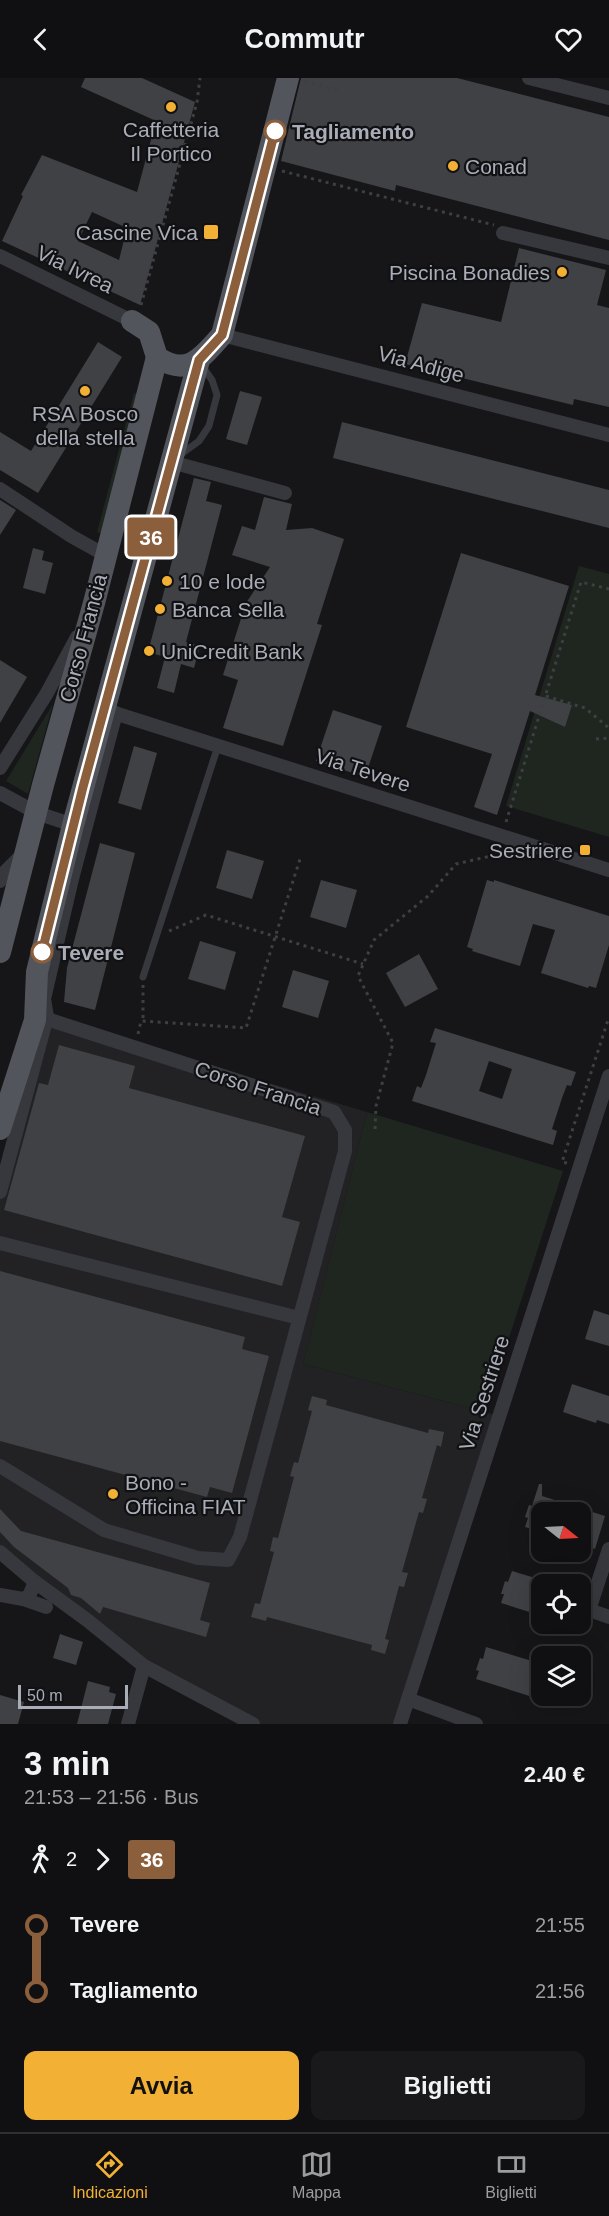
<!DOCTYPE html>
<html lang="it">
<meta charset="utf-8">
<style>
:root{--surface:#101012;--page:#19191b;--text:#f1f3f6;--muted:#9c9d9f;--line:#303032;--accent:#f2b134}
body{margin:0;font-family:Arial,sans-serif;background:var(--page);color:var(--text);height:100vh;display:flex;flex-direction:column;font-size:22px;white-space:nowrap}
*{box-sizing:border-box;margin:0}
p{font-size:20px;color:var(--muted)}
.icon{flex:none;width:33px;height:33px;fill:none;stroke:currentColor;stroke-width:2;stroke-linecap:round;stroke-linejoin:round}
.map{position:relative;height:1646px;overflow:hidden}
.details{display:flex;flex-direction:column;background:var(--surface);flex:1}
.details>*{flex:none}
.badge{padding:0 12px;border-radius:4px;font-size:21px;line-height:39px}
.needle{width:39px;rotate:108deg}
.buttons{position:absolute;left:531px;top:1424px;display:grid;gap:12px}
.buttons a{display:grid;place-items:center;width:60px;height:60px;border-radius:12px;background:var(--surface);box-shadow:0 6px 24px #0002,0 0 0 2px var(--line);font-size:30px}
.scale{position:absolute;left:18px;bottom:15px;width:110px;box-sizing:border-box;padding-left:6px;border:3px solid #a8adb8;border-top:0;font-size:16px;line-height:21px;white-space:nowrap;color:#a8adb8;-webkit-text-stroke:4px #111113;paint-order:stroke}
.map>.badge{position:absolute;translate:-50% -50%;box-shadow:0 0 0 3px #fff}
.legs{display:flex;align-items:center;gap:9px;height:66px;padding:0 24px;font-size:20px}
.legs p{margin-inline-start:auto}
.headline{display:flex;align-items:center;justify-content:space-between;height:102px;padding:0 24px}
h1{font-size:33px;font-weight:700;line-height:45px}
.primary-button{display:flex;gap:12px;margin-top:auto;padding:12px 24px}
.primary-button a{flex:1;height:69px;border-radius:12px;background:var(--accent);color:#111;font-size:24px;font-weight:700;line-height:69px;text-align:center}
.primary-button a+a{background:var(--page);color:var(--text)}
ul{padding:0 24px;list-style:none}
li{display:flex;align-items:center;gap:21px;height:66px;font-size:22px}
li i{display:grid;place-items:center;width:9px;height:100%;margin:0 8px;background:currentColor}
li i::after{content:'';width:15px;height:15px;margin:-8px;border:4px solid;border-radius:50%;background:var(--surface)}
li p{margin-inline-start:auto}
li:first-child i{background:linear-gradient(#0000 50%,currentColor 0)}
li:last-child i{background:linear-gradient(currentColor 50%,#0000 0)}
header{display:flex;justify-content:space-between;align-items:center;height:78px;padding:0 24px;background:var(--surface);font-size:27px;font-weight:700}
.menu{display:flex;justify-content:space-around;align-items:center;height:84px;border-top:2px solid var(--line);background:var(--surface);font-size:16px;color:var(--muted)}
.menu a{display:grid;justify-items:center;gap:3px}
.menu .active{color:var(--accent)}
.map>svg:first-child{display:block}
.built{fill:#222225}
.green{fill:#1e261f}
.building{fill:#404145;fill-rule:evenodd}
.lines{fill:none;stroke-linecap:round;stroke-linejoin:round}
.path{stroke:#3d3f44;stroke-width:3;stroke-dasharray:3 4.5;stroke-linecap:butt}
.lane{stroke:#37383d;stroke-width:7}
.street{stroke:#37383d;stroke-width:14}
.primary{stroke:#53555c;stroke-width:22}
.line-1-casing{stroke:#fff;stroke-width:14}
.line-1{stroke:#8b5e3c;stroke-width:9}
.poi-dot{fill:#f2b134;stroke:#111113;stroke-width:2}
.stop-1-dot{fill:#fff;stroke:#8b5e3c;stroke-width:3}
.labels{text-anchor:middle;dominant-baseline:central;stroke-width:4.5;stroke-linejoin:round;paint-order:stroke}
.poi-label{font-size:21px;fill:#a8adb8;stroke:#111113;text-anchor:start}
.stop-label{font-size:21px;font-weight:bold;fill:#a8adb8;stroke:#111113;text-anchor:start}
.street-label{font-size:21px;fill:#a8adb8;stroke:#111113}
</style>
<header><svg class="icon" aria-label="back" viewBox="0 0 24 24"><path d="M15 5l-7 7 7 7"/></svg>Commutr<svg class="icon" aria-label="heart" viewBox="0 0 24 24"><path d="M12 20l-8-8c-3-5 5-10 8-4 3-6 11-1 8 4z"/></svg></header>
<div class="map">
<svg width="609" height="1646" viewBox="0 0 609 1646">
<rect width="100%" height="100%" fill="#161618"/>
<polygon class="built" points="47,939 367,1034 303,1286 496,1337 398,1646 258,1646 145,1587 0,1471 0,1106"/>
<g class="green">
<polygon points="134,315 141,316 106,457 97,454"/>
<polygon points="579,488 609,496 609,759 506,728"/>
<polygon points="53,626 28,716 6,703"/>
<polygon points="367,1034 563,1093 485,1334 303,1286"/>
</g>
<g class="building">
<path d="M85 0H142L195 24 140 227 2 163 23 118 21 117 42 77 137 114 156 43 81 9ZM92 134 127 150 119 182 78 163Z"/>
<polygon points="301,0 457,0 609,39 609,162 396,107 395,113 281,83"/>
<polygon points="519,170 606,192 597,227 609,230 609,329 574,321 573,327 405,286 422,225 501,244"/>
<polygon points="98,264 122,279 38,415 0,392 0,354 31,373"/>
<polygon points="240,313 262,319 247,367 226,361"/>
<polygon points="342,344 609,412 609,450 333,380"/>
<polygon points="194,400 211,404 206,423 222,427 186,564 200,568 194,590 181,586 174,615 157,610 165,579 148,574"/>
<polygon points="264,419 292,426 286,452 312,450 344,461 317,546 322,547 283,668 223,650 238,602 223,597 246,525 270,489 232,477 242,448 255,452"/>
<polygon points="0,422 16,432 0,457"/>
<polygon points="33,470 44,473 42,482 53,485 45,516 23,510"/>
<polygon points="461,475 569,508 535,617 572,627 565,649 530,633 497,737 474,729 492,676 406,649"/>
<polygon points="0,582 27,599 0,645"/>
<polygon points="333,632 382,648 365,699 316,683"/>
<polygon points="134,668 157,675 141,732 118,725"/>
<polygon points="100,765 135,775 95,932 64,924 67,890"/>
<polygon points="227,772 264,783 252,821 216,810"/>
<polygon points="321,802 357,812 346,850 310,839"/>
<polygon points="487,802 494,804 494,802 609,838 609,867 596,910 589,908 588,910 541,895 555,852 533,846 520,888 472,873 473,871 467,869"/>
<polygon points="200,863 236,874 225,912 188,901"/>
<polygon points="419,876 438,911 405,929 386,895"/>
<polygon points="293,892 329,903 318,940 282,929"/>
<path d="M435 950 576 994 571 1008 567 1007 562 1020 552 1051 557 1053 553 1067 412 1023 417 1008 421 1010 426 997 436 965 430 964ZM489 983 512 991 502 1021 479 1013Z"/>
<polygon points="59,967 135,988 129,1010 305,1058 282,1139 300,1144 282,1208 4,1132 39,1005 48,1007"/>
<polygon points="0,1193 245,1259 242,1271 269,1278 232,1415 210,1409 207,1419 0,1363"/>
<polygon points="594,1232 609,1237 609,1268 585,1261"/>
<polygon points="572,1306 609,1318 609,1346 597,1342 596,1345 563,1334"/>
<polygon points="312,1318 327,1322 326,1327 428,1355 429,1351 444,1354 441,1369 437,1367 422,1420 427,1421 423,1435 419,1434 402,1494 408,1495 404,1509 399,1508 385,1561 389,1562 385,1576 371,1572 372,1567 267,1539 266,1543 251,1539 255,1525 260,1526 274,1474 270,1473 273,1459 278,1460 294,1399 290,1398 294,1384 298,1385 312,1333 308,1332"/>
<polygon points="539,1406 542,1406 542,1418 605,1438 595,1471 580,1466 580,1434 542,1434 542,1454 525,1449 528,1440 525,1439 529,1427 532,1428"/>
<polygon points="0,1431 21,1453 210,1505 200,1542 210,1545 206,1559 103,1529 100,1536 81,1520 71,1517 68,1510 14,1469 0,1454"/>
<polygon points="512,1493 542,1502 542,1538 501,1525 504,1516 501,1516 505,1503 508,1504"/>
<polygon points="60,1556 83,1564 76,1587 53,1580"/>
<polygon points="486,1569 542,1586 542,1622 476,1601 479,1593 476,1592 480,1580 483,1581"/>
<polygon points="88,1603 110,1609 109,1614 116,1616 108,1646 77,1646"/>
<polygon points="0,1617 24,1624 18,1646 0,1646"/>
</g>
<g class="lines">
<g class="path">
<polyline points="305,3 338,12"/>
<polyline points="282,93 494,147"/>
<polyline points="141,227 197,24 200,0"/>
<polyline points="546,618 585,630 609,650"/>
<polyline points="596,661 609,660"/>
<polyline points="506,744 581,504 609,511"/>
<polyline points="169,853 206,837 363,886"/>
<polyline points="143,907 143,942"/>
<polyline points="138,956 141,943 246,950 301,778"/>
<polyline points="375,1051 376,1028 393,965 358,898 374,862 428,818 456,786 495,777 497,771"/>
<polyline points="567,1085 562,1084 609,939"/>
</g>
<g class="lane">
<polyline points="180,377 199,363 209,348 217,317 212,302 203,289"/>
<polyline points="143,899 218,668"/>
</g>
<g class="street">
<polyline points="529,0 609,20"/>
<polyline points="503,155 609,180"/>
<polyline points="0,178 132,243"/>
<polyline points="222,257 609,357"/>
<polyline points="171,384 285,415"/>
<polyline points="0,411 71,458 105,477"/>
<polyline points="105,632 609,792"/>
<polyline points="0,690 47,615 77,559"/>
<polyline points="0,715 37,735 73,747"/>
<polyline points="0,803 1,798 22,777"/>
<polyline points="0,1114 47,939 44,921 72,801 116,635"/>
<polyline points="0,1165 299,1240"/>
<polyline points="0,1388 104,1452 198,1480 228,1482 240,1459 345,1073 345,1052 334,1034 47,941"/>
<polyline points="609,1471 589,1532 609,1539"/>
<polyline points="0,1474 35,1504 87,1542 144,1588 253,1646"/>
<polyline points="0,1517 23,1521 29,1518 35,1504"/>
<polyline points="23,1521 46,1529"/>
<polyline points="408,1621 476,1646"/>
<polyline points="128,1646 144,1588"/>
<polyline points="400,1646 609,998"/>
</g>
<g class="primary">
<path d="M132 243 149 254 157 279C188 300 202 279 222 257L288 0"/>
<polyline points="0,874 43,707 94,525 157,279"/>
<polyline points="0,1051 35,942 37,894 73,747 199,282"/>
</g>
</g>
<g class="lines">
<g class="line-1-casing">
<polyline id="line-1" points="42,874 83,709 199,282 222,257 275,53"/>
</g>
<use href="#line-1" class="line-1"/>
</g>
<g class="poi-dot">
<circle cx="171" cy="29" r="6"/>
<circle cx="453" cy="88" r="6"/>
<rect x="203" y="146" width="16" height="16" rx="3"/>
<circle cx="562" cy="194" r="6"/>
<circle cx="85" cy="313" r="6"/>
<circle cx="167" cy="503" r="6"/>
<circle cx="160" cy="531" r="6"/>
<circle cx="149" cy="573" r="6"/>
<rect x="579" y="766" width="12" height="12" rx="3"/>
<circle cx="113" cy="1416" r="6"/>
</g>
<g class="stop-1-dot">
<circle cx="275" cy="53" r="10"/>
<circle cx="42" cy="874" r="10"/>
</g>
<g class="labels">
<g class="poi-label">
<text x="171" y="51" text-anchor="middle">Caffetteria<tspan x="171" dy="24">Il Portico</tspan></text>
<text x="465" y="88">Conad</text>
<text x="198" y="154" text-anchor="end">Cascine Vica</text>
<text x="550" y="194" text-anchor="end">Piscina Bonadies</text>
<text x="85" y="335" text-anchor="middle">RSA Bosco<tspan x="85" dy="24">della stella</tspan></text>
<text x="179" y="503">10 e lode</text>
<text x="172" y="531">Banca Sella</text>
<text x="161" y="573">UniCredit Bank</text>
<text x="573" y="772" text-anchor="end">Sestriere</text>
<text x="125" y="1404">Bono -<tspan x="125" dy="24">Officina FIAT</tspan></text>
</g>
<g class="stop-label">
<text x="292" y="53">Tagliamento</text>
<text x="58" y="874">Tevere</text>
</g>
<g class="street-label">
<text transform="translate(75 191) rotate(26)">Via Ivrea</text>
<text transform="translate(421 286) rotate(15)">Via Adige</text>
<text transform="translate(83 560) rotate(-75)">Corso Francia</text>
<text transform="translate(363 692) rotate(18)">Via Tevere</text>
<text transform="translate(258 1010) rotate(18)">Corso Francia</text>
<text transform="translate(484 1315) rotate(-72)">Via Sestriere</text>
</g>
</g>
</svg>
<div class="buttons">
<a><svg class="needle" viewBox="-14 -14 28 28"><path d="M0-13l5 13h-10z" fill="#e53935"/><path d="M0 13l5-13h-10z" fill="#9c9d9f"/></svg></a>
<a><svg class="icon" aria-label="locate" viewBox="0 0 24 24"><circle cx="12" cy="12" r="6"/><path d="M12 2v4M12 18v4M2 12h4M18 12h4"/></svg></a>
<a><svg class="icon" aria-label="layers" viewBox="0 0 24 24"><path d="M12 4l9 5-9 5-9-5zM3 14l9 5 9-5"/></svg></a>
</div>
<div class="scale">50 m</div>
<b class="badge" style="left:151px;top:459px;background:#8b5e3c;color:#fff">36</b>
</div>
<section class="details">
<div class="headline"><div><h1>3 min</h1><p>21:53 – 21:56 · Bus</p></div><b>2.40 €</b></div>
<div class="legs"><svg class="icon" aria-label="walk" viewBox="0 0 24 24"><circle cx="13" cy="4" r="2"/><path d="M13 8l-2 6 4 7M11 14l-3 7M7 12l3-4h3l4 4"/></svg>2<svg class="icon" aria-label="forward" viewBox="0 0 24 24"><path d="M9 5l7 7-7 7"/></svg><b class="badge" style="background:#8b5e3c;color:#fff">36</b></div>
<ul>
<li><i style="color:#8b5e3c"></i><b>Tevere</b><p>21:55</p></li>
<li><i style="color:#8b5e3c"></i><b>Tagliamento</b><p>21:56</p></li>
</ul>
<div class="primary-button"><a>Avvia</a><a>Biglietti</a></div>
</section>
<nav class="menu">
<a class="active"><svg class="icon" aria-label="directions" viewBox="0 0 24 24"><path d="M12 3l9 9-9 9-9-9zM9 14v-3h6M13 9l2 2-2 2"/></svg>Indicazioni</a>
<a><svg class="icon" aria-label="map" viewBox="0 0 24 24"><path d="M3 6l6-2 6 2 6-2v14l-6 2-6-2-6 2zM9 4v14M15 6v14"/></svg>Mappa</a>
<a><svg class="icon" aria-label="tickets" viewBox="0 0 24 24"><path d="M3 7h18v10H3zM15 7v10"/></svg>Biglietti</a>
</nav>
